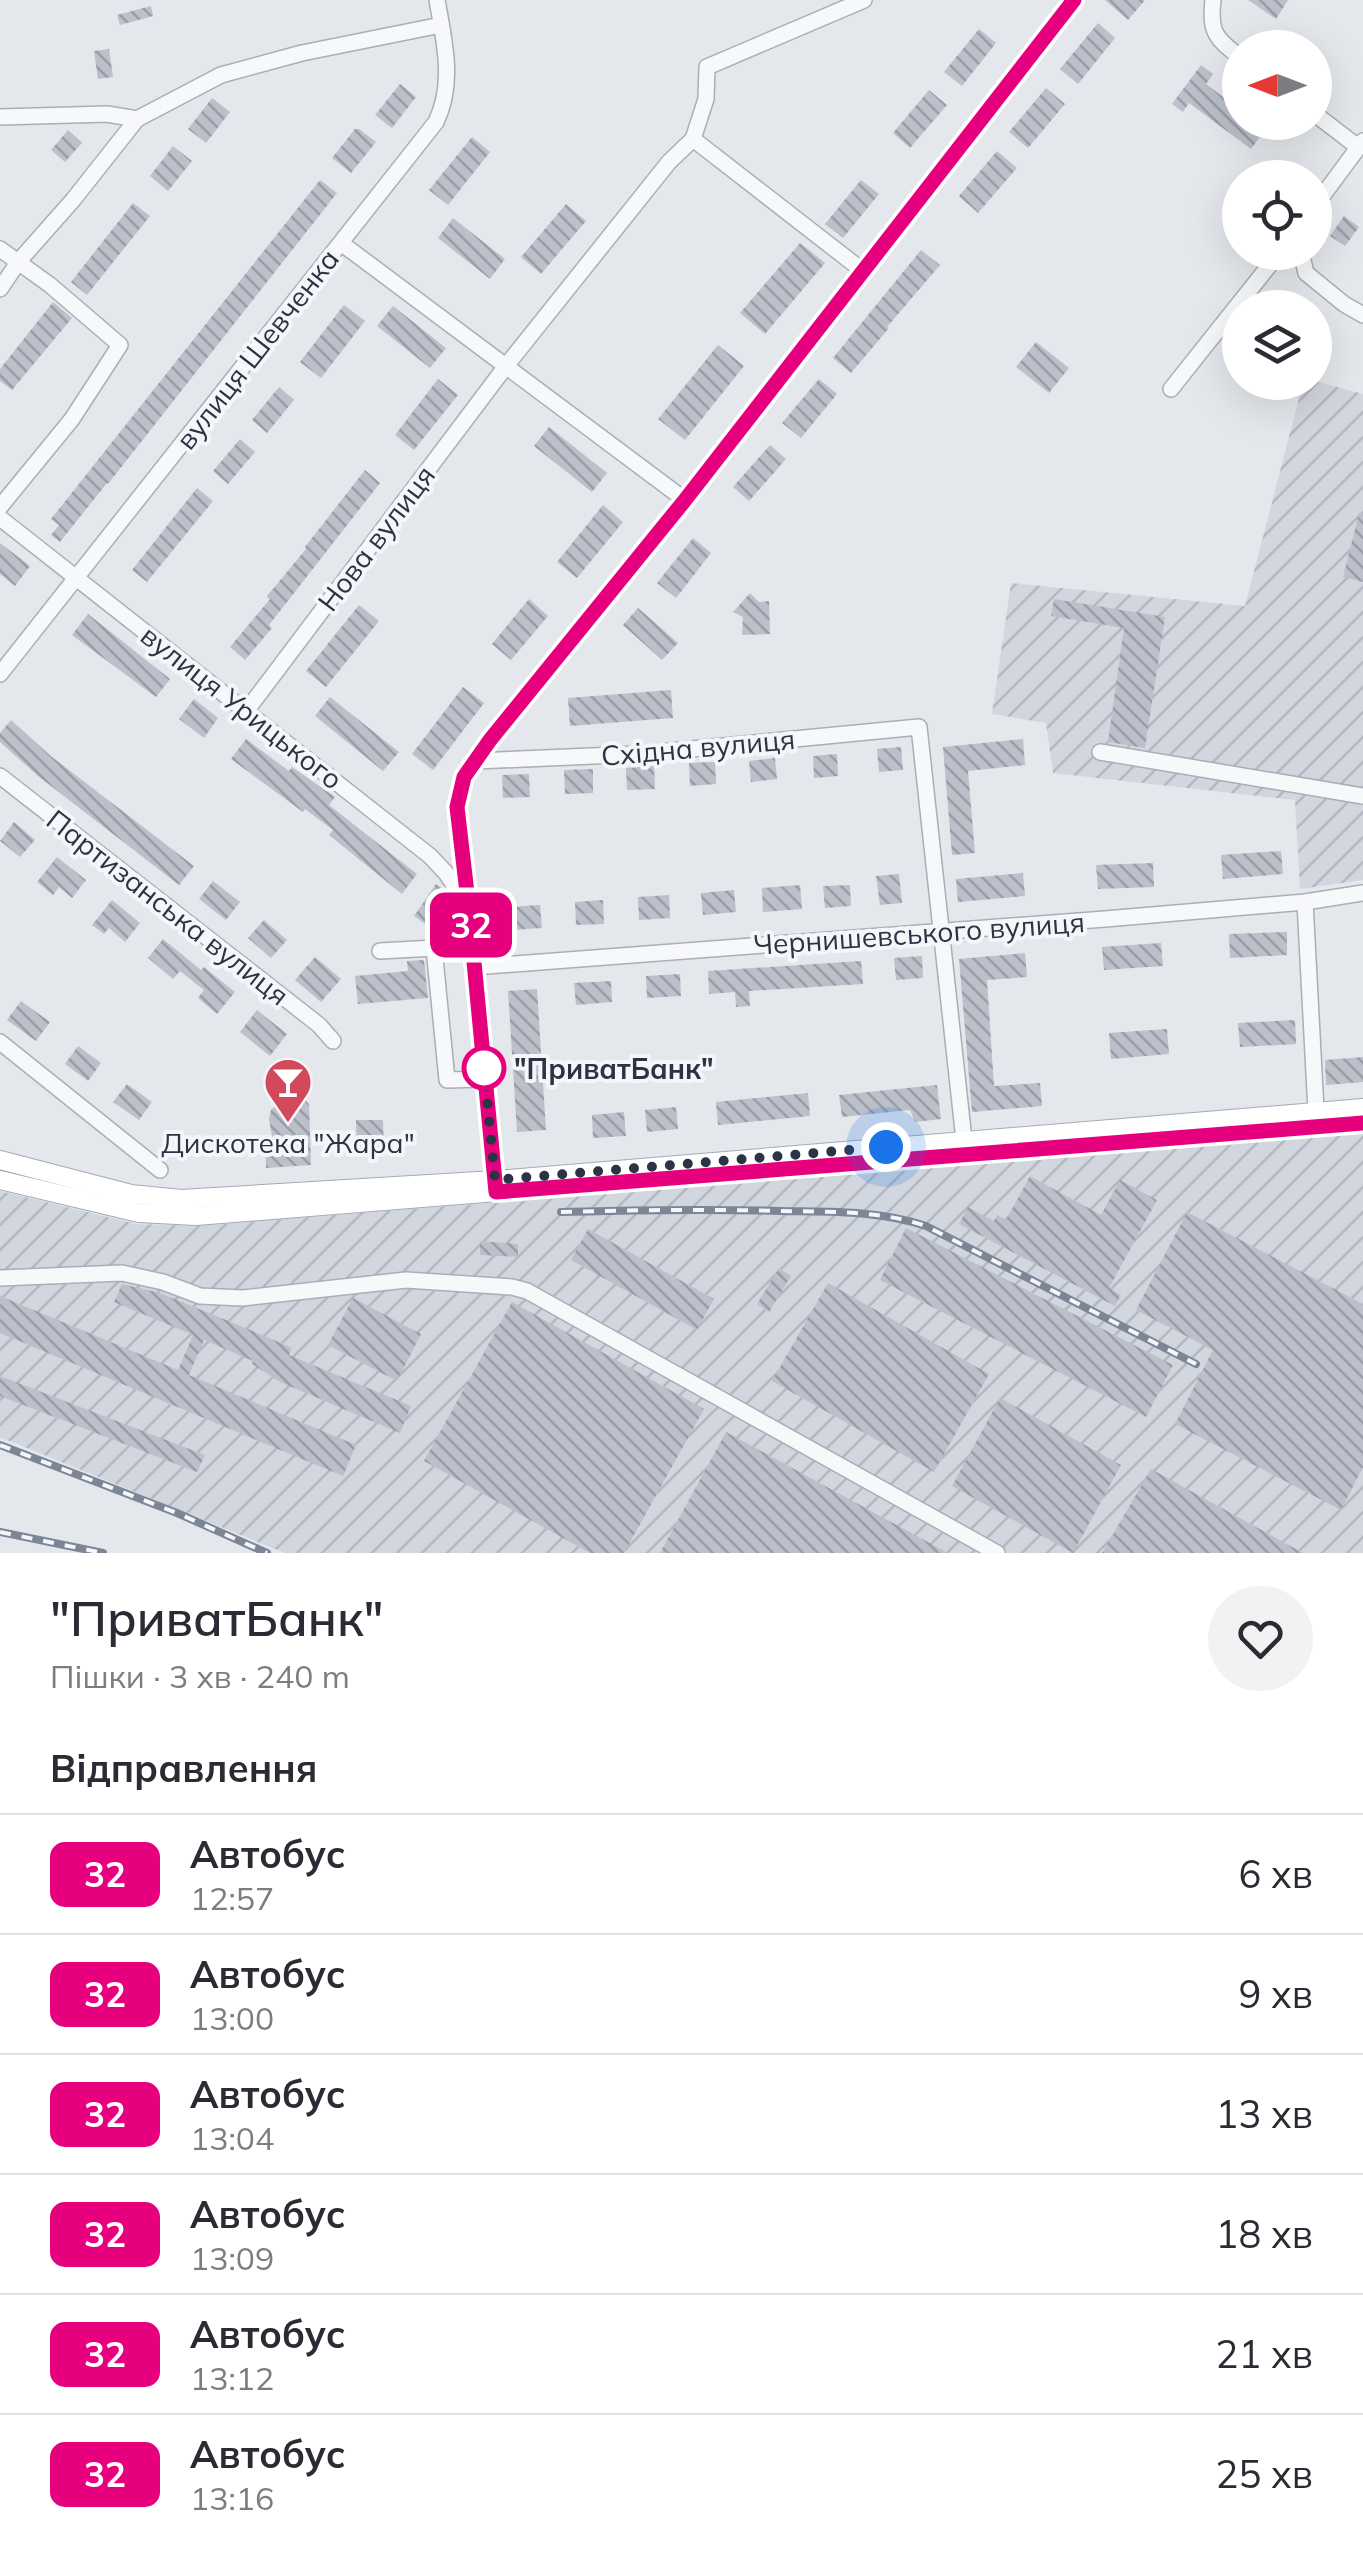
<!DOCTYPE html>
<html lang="uk">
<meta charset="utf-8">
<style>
:root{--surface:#fff;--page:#f2f2f3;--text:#2b2b33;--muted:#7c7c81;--line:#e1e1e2}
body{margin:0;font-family:Mulish,sans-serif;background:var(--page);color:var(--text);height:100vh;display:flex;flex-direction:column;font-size:38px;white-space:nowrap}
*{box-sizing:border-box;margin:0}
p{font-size:32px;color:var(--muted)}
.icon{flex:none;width:55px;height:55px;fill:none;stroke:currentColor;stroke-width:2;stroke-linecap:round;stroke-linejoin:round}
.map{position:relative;height:1553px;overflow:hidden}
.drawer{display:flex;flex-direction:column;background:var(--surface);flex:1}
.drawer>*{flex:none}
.badge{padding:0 20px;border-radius:15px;font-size:35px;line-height:65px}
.needle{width:65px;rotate:270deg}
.buttons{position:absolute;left:1222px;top:30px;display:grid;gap:20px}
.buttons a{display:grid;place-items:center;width:110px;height:110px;border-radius:50%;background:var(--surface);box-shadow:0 10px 40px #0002;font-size:50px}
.you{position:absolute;width:50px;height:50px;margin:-25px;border:8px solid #fff;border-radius:50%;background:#1a73e8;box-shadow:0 0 0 15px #1a73e833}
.map>.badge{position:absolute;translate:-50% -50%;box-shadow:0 0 0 5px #fff}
h2{padding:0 50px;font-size:38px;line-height:90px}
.round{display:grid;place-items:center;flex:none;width:105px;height:105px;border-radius:52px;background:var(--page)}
.overview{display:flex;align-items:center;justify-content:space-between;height:170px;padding:0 50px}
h1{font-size:48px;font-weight:600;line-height:75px}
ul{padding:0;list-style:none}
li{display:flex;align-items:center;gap:30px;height:120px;padding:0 50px;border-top:2px solid var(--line)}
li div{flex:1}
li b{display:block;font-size:38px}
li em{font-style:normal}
li .badge{min-width:110px;font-weight:700;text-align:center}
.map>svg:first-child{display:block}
.industrial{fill:url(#industrial-furrows)}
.building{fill:url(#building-back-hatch)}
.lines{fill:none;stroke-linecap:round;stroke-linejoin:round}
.minor-casing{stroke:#a9aeb7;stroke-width:18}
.major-casing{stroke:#a3abb8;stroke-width:20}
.minor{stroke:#f7f8fa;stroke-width:15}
.major{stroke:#fff;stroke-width:18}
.rail-casing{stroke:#7d8696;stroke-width:8}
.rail{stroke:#f4f6f9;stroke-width:4;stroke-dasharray:11;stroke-linecap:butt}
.line-casing{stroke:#fff;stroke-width:22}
.line{stroke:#e6007e;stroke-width:15}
.walk{stroke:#2b3445;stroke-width:10;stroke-dasharray:0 18}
.stop-dot{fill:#fff;stroke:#e6007e;stroke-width:5}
.labels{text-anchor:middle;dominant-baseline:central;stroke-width:8;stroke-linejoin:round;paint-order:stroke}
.street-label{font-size:28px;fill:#2b3445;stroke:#f4f6f9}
.stop-label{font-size:28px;font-weight:bold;fill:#2b3445;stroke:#f4f6f9;text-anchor:start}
.poi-label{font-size:28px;fill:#2b3445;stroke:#f4f6f9}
</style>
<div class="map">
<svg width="1363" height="1553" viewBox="0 0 1363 1553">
<defs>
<pattern id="industrial-furrows" width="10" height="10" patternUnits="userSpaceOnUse" patternTransform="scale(2.5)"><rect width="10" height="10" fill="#d2d6de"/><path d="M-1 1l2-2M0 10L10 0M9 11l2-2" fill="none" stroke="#b4b8c0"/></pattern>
<pattern id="building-back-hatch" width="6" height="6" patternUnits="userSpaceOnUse" patternTransform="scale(2.5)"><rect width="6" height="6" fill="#bbc0ca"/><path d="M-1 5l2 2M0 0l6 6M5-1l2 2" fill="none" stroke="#989da6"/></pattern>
</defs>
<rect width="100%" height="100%" fill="#e4e7ec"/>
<g class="industrial">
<polygon points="1315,381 1363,394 1363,880 1300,889 1295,800 1053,773 1046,723 992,714 1011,583 1245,606 1303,383"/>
<polygon points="1363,1134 1363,1553 285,1553 0,1437 0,1191 137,1224 197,1226"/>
</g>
<g class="building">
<polygon points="1105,0 1145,0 1128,20"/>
<polygon points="1248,0 1288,0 1276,19"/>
<polygon points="151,6 153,16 120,25 117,15"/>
<polygon points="1098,23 1115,38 1078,84 1060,69"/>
<polygon points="979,29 996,43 962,86 944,72"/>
<polygon points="109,49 113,77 98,79 94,51"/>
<polygon points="1201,65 1213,74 1206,84 1240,110 1240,122 1258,122 1266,129 1251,149 1189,103 1183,112 1172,104"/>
<polygon points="400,84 416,97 392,128 375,115"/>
<polygon points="1046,88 1065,104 1028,148 1009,132"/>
<polygon points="929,90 947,105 910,148 893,133"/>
<polygon points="212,98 230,112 206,143 188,129"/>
<polygon points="355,129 359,129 376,142 351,173 332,158"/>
<polygon points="68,130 82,143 65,162 51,150"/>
<polygon points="472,137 490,152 448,205 429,190"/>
<polygon points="173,146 192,161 168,191 150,176"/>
<polygon points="997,151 1017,168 978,213 959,196"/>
<polygon points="320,180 337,193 108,484 107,483 60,542 51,535 59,525 51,519"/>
<polygon points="861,180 879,194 843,238 825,224"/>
<polygon points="133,203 150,216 87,295 71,282"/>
<polygon points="566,204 586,221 541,274 521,257"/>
<polygon points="1344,216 1359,227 1345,246 1330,236"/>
<polygon points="453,218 505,259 490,279 438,238"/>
<polygon points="800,243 825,263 765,334 740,313"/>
<polygon points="921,250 940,265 887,327 889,328 851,373 833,358"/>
<polygon points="53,302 72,318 12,390 0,381 0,369"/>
<polygon points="344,305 365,321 321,378 300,362"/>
<polygon points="393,306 446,348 430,368 377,326"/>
<polygon points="1036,342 1069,368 1049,393 1016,367"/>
<polygon points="718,345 744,366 685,440 658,419"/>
<polygon points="438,379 458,395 414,450 395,435"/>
<polygon points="819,379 837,394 801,438 782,423"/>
<polygon points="279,387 294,400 267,433 252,420"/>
<polygon points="549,427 607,473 592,492 534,446"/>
<polygon points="240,439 255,452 228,484 213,471"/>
<polygon points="770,445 786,459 749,501 733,487"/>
<polygon points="365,470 380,483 269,625 272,628 245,660 230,647 270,599 267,596 306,549 305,547"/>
<polygon points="197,488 213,501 147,582 132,570"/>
<polygon points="603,505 623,522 577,578 557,562"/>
<polygon points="1359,513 1363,513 1363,582 1343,577"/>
<polygon points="693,538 711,553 676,598 657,583"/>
<polygon points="0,543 30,566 15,586 0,574"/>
<polygon points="750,593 759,602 769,601 770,634 742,635 743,617 733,612"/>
<polygon points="529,599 548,616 511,660 492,644"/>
<polygon points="1054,599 1165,617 1145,748 1108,742 1124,628 1051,616"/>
<polygon points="359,605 379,621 326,687 306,671"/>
<polygon points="638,608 678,643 662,660 623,625"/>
<polygon points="88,614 170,679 156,697 72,635"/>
<polygon points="463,687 484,703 433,770 412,754"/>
<polygon points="671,690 673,718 570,726 568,698"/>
<polygon points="330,697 399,752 383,771 315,716"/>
<polygon points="194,699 218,718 204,738 179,719"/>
<polygon points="11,720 52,757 194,866 179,885 38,776 0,742 0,733"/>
<polygon points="246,739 289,771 292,767 335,797 329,805 417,874 402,894 329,835 333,830 305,809 303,812 231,759"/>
<polygon points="1023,739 1025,765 968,771 975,853 952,855 943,747"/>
<polygon points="901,747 903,770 879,772 877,749"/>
<polygon points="837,754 838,776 814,778 813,756"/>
<polygon points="775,758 777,779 751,782 749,761"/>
<polygon points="715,762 716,784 690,786 689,763"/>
<polygon points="654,766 655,789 627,790 626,768"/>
<polygon points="593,769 593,793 565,794 564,770"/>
<polygon points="529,774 530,797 503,798 502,775"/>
<polygon points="14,822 35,840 20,857 0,841"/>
<polygon points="1281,851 1283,874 1223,879 1221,855"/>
<polygon points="57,857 86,880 72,898 59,887 53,895 37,882"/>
<polygon points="1153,863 1154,887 1098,889 1096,865"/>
<polygon points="1023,873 1025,896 958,902 956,879"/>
<polygon points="899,874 902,903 880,905 876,876"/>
<polygon points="213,881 240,902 226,920 199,899"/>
<polygon points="436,884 443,889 455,908 438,933 414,916"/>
<polygon points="800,885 802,909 763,912 762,888"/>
<polygon points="850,885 851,906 825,908 823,886"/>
<polygon points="734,890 736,912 703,915 701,893"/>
<polygon points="669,895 670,918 639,920 638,897"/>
<polygon points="112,900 140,923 125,942 109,928 104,934 92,925"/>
<polygon points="603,900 604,924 576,925 575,902"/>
<polygon points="540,905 542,928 512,930 510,907"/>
<polygon points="264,920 287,940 271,958 248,938"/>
<polygon points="1287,932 1287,955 1230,958 1229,934"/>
<polygon points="163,939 201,970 204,967 235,992 217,1014 198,998 204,990 180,971 173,979 148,958"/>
<polygon points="1161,943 1163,966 1104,970 1102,947"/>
<polygon points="1025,953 1027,977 987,980 994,1086 1040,1083 1042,1106 972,1112 959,959"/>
<polygon points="922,956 923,978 896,980 894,958"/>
<polygon points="315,957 341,979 321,1002 295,980"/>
<polygon points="424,960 428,998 358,1004 355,976 408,971 407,961"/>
<polygon points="861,961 863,984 749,991 750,1006 736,1007 735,992 709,994 708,971"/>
<polygon points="680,974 681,996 647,998 646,976"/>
<polygon points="611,981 612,1002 576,1005 574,983"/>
<polygon points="537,989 546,1130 517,1132 508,991"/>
<polygon points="21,1001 50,1022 36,1041 7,1020"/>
<polygon points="257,1010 287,1034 270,1056 240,1032"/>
<polygon points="1295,1020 1296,1044 1240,1047 1238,1023"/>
<polygon points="1167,1029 1169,1054 1111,1059 1109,1033"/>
<polygon points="78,1046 101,1063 88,1081 65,1064"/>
<polygon points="1363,1057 1363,1082 1326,1085 1325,1060"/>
<polygon points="127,1084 152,1102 139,1120 113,1102"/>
<polygon points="937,1085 941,1119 915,1122 910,1110 842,1117 839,1095"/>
<polygon points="808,1093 810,1116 718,1125 716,1102"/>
<polygon points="284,1098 303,1098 309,1104 311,1165 266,1168 265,1138 272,1136 269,1119 271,1110"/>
<polygon points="676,1107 678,1129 647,1132 645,1110"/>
<polygon points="624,1112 626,1136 593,1138 592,1115"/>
<polygon points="356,1120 383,1120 384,1153 357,1154"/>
<polygon points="1030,1176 1101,1215 1120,1180 1157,1200 1109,1288 1121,1295 1115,1306 959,1224 968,1207 994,1221 997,1215 1006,1220"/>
<polygon points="1187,1212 1363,1304 1363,1467 1341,1510 1175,1424 1213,1350 1136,1310"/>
<polygon points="906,1228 1173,1365 1146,1417 880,1280"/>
<polygon points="588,1229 714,1299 697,1330 571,1260"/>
<polygon points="480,1241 518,1244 518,1257 480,1255"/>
<polygon points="779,1268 791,1276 769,1312 757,1304"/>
<polygon points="828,1283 989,1374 934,1472 772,1381"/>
<polygon points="122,1284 160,1293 260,1334 292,1348 289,1355 411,1406 400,1433 280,1382 252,1364 253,1361 204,1340 189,1375 356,1445 343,1476 0,1333 0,1296 178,1370 193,1335 114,1302"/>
<polygon points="353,1298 421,1334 397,1381 328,1345"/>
<polygon points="512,1302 704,1409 624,1553 590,1553 424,1461"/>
<polygon points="0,1376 205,1455 197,1472 0,1396"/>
<polygon points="1000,1398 1121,1465 1073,1553 952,1486"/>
<polygon points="726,1432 948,1553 660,1553"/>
<polygon points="1151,1469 1303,1553 1102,1553"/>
</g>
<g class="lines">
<g class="minor-casing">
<g id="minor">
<path d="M1213 0C1209 32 1216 39 1240 57"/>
<polyline points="1315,114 1358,147"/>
<polyline points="0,117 107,114 137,119"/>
<polyline points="693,139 706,99 707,67 864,0"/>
<polyline points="1315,206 1363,141"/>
<polyline points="341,243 685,500"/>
<polyline points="0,249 50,285 120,345 72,419 0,507"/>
<polyline points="1301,252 1306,273 1344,304 1363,315"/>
<polyline points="0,289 19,261 73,200 137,119 221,75 302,53 441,25"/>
<polyline points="1171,389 1280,252"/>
<polyline points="0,518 430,856 446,873 465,902"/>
<path d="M0 674 436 122C455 83 444 40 437 0"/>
<polyline points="247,710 506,366 669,162 693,139 863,271"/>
<polyline points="1100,752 1363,796"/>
<polyline points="476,761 639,754 919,727 964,1140"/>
<polyline points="0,776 319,1025 333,1041"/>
<polyline points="1305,902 1316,1111"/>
<polyline points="380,951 434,948 447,1080 485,1079"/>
<polyline points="474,967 1105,919 1305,902 1363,893"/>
<polyline points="0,1042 160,1170"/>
<polyline points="496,1189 457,807 465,777 490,740 685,500 1074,0"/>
<polyline points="0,1278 122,1273 163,1282 200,1296 243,1298 406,1280 512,1287 527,1291 997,1553"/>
</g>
</g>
<g class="major-casing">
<g id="major">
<polyline points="0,1160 131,1194 181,1199 495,1180 1363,1108"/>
<polyline points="0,1180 139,1213 196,1216 1363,1123"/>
</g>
</g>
<use href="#minor" class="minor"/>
<use href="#major" class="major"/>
<g class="rail-casing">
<g id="rail">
<path d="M561 1212C634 1210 707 1209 780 1211 829 1212 879 1210 926 1226L1196 1364"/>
<polyline points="0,1445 177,1513 267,1553"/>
<polyline points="0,1532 103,1553"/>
</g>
</g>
<use href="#rail" class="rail"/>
</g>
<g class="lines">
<g class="line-casing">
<polyline id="line" points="1074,0 685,500 490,740 464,777 457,807 469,910 496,1192 1363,1123"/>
</g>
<use href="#line" class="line"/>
<polyline class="walk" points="484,1068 495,1180 886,1147"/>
</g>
<defs>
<g id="bar-pin" transform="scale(2.5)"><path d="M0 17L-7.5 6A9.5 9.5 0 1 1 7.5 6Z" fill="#d1495b" stroke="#f4f6f9"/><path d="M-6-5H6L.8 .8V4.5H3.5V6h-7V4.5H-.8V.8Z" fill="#fff"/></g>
</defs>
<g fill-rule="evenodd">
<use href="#bar-pin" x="288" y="1082"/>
</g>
<circle class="stop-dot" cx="484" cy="1068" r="20"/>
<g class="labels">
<g class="street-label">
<text transform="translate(257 349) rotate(-52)">вулиця Шевченка</text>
<text transform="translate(376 538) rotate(-53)">Нова вулиця</text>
<text transform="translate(242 707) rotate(38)">вулиця Урицького</text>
<text transform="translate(698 747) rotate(-5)">Східна вулиця</text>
<text transform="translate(168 907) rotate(38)">Партизанська вулиця</text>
<text transform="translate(919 933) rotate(-4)">Чернишевського вулиця</text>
</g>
<g class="stop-label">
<text x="514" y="1068">"ПриватБанк"</text>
</g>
<g class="poi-label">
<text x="288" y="1142">Дискотека "Жара"</text>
</g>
</g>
</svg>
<div class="buttons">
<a><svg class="needle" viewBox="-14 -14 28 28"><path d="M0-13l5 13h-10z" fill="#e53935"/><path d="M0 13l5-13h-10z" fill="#7c7c81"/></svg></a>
<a><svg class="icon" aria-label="locate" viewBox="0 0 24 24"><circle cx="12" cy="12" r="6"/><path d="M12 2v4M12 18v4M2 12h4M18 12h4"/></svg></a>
<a><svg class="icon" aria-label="layers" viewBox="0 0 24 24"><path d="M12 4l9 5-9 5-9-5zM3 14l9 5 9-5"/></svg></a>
</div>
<div class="you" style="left:886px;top:1147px"></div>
<b class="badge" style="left:471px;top:925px;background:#e6007e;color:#fff">32</b>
</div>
<section class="drawer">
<div class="overview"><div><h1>&quot;ПриватБанк&quot;</h1><p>Пішки · 3 хв · 240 m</p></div><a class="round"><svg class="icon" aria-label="heart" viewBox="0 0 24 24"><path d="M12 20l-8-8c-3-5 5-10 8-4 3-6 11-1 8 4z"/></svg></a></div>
<h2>Відправлення</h2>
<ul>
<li><span class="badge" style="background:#e6007e;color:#fff">32</span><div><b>Автобус</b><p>12:57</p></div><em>6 хв</em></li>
<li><span class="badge" style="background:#e6007e;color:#fff">32</span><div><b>Автобус</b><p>13:00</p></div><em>9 хв</em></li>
<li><span class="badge" style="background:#e6007e;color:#fff">32</span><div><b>Автобус</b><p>13:04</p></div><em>13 хв</em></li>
<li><span class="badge" style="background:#e6007e;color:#fff">32</span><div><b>Автобус</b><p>13:09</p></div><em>18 хв</em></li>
<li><span class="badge" style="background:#e6007e;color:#fff">32</span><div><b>Автобус</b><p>13:12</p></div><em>21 хв</em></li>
<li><span class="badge" style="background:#e6007e;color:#fff">32</span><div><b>Автобус</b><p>13:16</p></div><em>25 хв</em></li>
</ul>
</section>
